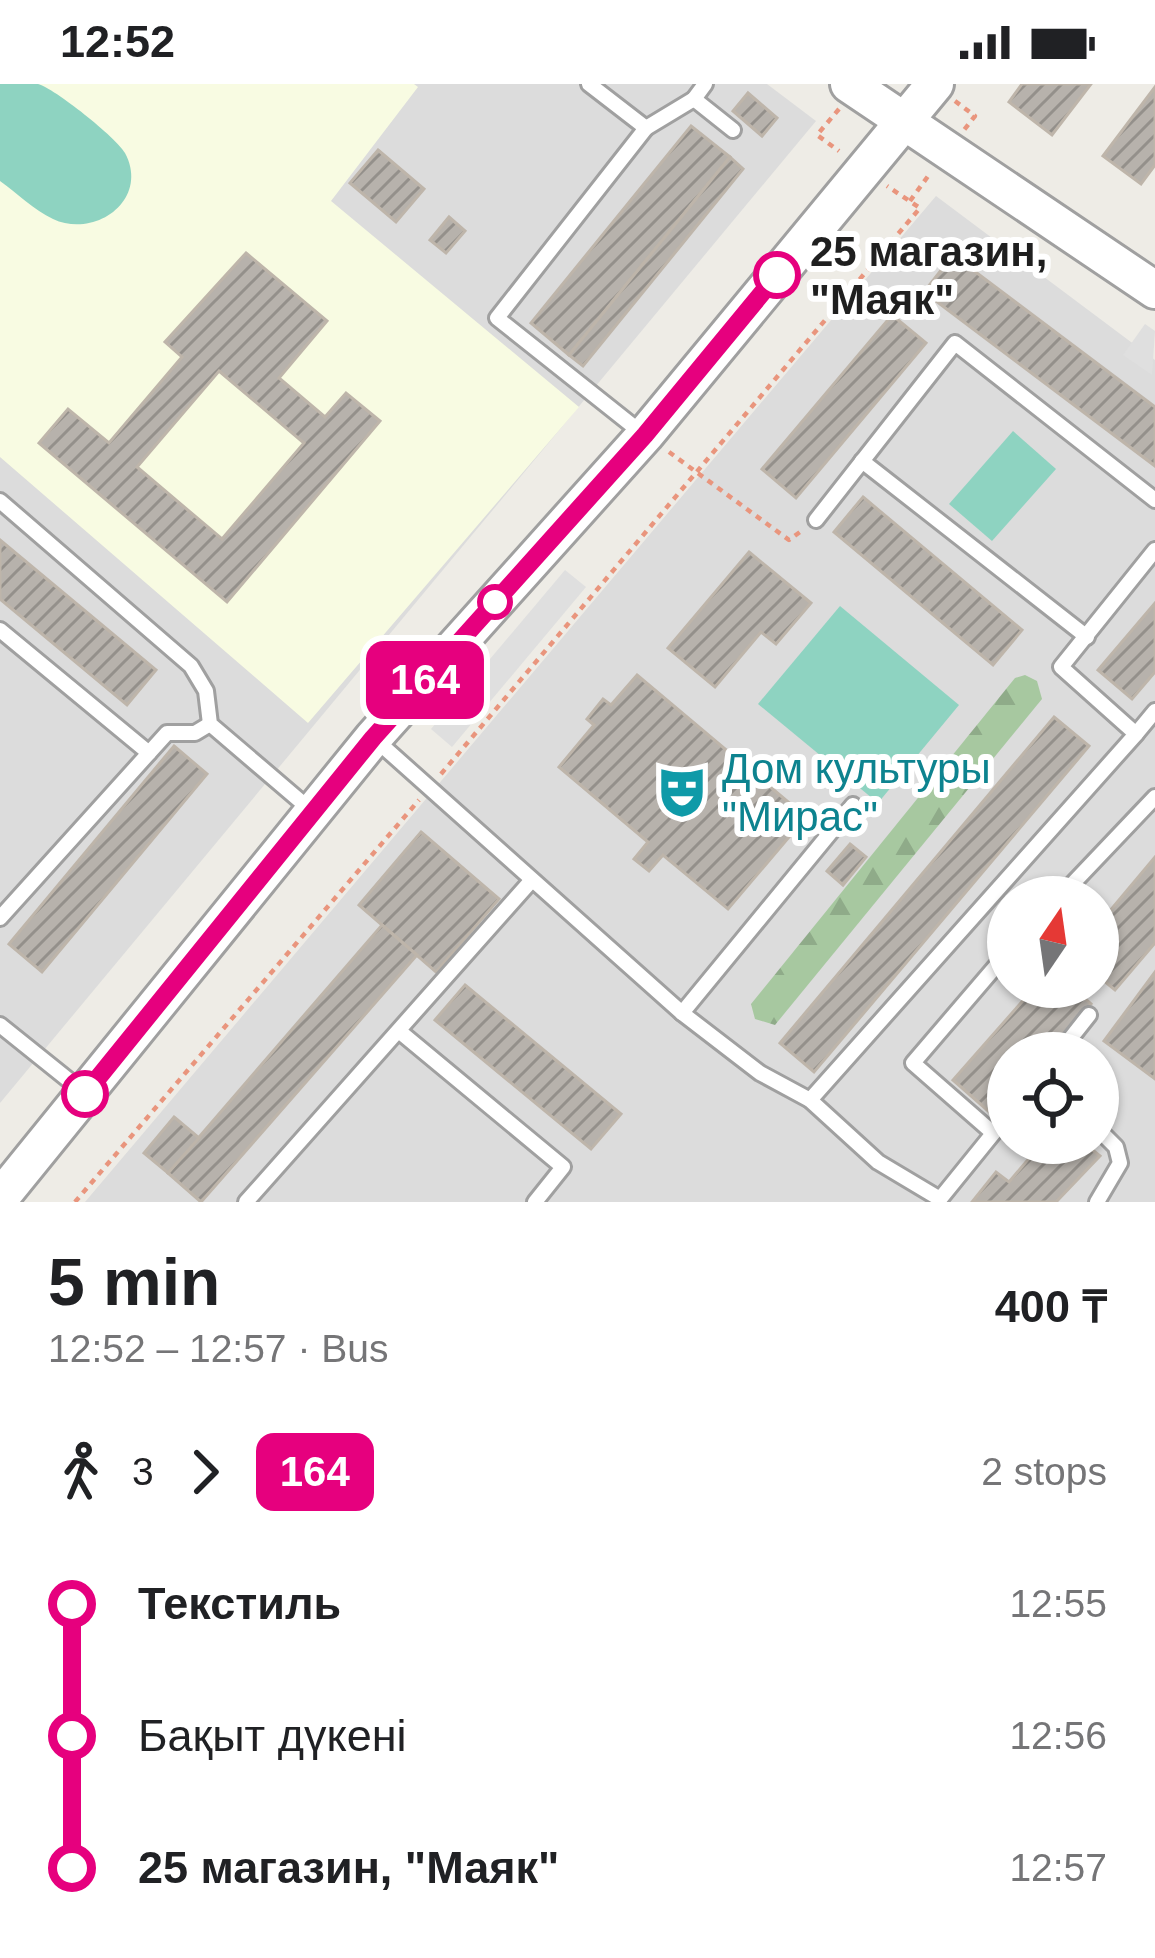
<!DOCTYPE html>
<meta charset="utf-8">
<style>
:root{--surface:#fff;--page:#f2f2f2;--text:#202124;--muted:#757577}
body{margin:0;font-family:Arial,sans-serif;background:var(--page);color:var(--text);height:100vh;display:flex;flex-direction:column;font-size:45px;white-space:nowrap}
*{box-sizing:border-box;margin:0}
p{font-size:39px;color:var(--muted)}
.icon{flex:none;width:66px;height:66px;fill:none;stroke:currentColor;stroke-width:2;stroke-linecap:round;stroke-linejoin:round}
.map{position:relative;height:1118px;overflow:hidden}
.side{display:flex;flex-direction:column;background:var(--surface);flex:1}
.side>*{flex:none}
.badge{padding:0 24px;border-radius:18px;font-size:42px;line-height:78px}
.needle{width:78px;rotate:13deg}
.fabs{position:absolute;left:987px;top:792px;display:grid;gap:24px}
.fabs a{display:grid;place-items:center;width:132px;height:132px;border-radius:50%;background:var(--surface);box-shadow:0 3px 9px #0004;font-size:60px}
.map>.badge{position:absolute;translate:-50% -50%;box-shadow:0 0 0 6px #fff}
.legs{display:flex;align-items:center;gap:18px;height:132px;padding:0 48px;font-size:39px}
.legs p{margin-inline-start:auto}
.head{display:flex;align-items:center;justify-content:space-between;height:204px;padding:0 48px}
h1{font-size:66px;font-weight:700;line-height:90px}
ul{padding:0 48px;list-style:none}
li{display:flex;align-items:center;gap:42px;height:132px;font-size:45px}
li i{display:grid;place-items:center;width:18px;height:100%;margin:0 15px;background:currentColor}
li i::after{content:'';width:30px;height:30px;margin:-15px;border:9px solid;border-radius:50%;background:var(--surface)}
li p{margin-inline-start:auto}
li:first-child i{background:linear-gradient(#0000 50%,currentColor 0)}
li:last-child i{background:linear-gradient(currentColor 50%,#0000 0)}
.status{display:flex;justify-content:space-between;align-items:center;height:84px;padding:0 60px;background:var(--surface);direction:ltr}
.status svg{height:33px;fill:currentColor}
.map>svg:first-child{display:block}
.residential{fill:#dcdcdc;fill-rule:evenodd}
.education{fill:#f8fbe2}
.forest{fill:url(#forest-firs)}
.pitch{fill:#8ed3c1}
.parking{fill:#dfdfdf}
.building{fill:url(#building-hatch);stroke:#beb5aa;stroke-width:3;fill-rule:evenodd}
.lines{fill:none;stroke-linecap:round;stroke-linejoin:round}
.service-casing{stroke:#a0a0a0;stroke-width:20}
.tertiary-casing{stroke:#a0a0a0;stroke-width:42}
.path{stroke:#e9957d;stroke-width:4.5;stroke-dasharray:6 6;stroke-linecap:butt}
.service{stroke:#fff;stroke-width:14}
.tertiary{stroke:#fff;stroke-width:36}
.line-1-casing{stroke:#fff;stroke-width:27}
.line-1{stroke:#e6007e;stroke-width:18}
.stop-1-dot{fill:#fff;stroke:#e6007e;stroke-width:6}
.labels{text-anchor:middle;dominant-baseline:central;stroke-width:12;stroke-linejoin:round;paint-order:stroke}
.stop-label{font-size:42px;font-weight:bold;fill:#1f1f1f;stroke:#fff;text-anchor:start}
.culture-label{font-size:42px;fill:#0d838f;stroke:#fff;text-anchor:start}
</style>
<div class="status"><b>12:52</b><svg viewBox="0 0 49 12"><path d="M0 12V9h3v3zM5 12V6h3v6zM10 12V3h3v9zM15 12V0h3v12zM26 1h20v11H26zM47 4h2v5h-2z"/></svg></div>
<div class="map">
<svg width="1155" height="1118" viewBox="0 0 1155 1118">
<defs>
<pattern id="forest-firs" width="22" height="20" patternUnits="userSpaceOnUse" patternTransform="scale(3)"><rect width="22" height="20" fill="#a7c8a0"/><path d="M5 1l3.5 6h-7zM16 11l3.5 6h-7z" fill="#8fab89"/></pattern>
<pattern id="building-hatch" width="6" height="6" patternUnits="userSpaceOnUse" patternTransform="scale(3)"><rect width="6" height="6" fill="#b7b2ac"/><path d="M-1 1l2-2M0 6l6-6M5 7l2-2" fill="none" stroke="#94908b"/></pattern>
</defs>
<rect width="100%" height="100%" fill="#eeece6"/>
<g class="residential">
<polygon points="0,0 767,0 816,37 0,1019"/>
<path d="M936 112 1155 276V1118H85ZM1008 813H1098V903H1008ZM1008 969H1098V1059H1008Z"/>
</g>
<polygon class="education" points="0,0 414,0 418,3 331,117 579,323 308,639 0,373"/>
<polygon class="forest" points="1025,591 1037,597 1042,615 775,941 755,935 751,920 1015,594"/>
<g class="pitch">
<path d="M0 0C12 0 26 0 38 0 54 4 117 54 125 69 150 116 95 155 53 135 34 126 17 109 0 97Z"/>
<polygon points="1013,347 1056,385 992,457 949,420"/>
<polygon points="840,522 959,621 878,719 758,620"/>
</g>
<g class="parking">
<polygon points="1145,240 1155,247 1152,291 1123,271"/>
<polygon points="565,486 586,503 452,663 431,645"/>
</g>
<g class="building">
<polygon points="1022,0 1091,0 1052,51 1009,18"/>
<polygon points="1155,3 1155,81 1141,100 1103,72"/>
<polygon points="748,9 777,34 762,52 733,27"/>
<polygon points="691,42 730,73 569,271 531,239"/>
<polygon points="378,66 424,105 396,138 350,99"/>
<polygon points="730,73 743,85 583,282 569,271"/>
<polygon points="449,133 465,147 446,169 430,156"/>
<path d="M246 169 327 237 279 294 325 333 346 309 380 337 227 518 39 359 68 325 109 359 182 273 165 258ZM219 287 304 359 222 455 137 383Z"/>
<polygon points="953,171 1155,323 1155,382 924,208"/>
<polygon points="892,231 926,259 796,414 762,385"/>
<polygon points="863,413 1022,546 993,581 834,448"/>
<polygon points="0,456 156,586 127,621 0,515"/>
<polygon points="749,468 811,519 776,560 761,548 715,603 668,564"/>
<polygon points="1155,519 1155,588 1132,615 1098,586"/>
<polygon points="637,591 806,733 728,825 663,771 649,787 634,775 648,758 559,683 594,641 587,635 603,615 611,621"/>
<polygon points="1054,633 1089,662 814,988 780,959"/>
<polygon points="174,662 207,690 42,888 9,860"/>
<polygon points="421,748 499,815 436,888 359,821"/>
<polygon points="850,760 866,773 843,801 827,787"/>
<polygon points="1155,773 1155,859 1115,906 1098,892 1098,841"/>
<polygon points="382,841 417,871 201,1118 168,1089"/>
<polygon points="1155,888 1155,995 1104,957"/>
<polygon points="465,901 621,1030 591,1065 435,936"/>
<polygon points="1035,903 1072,903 1091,920 1048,969 1008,969 1008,1015 994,1032 953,996"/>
<polygon points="174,1033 199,1054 168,1089 144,1069"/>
<polygon points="1042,1059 1084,1059 1100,1072 1056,1118 972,1118 996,1088 1009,1098"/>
</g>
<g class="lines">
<g class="service-casing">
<g id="service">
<polyline points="589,0 646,44 497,234 643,350"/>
<polyline points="705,0 694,15 733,46"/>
<polyline points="646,44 694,15"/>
<polyline points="862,377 1087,553"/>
<polyline points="0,417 191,582 206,607 210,640 313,728"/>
<polyline points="816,436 955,259 1155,416"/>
<polyline points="0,546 149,669"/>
<polyline points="1136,650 1155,627"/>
<polyline points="377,657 682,929 760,989 810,1016 878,1078 940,1115 1008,1031"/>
<polyline points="1060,813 1155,713"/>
<polyline points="0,834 167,649 195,649 210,640"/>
<polyline points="682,929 853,721"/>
<polyline points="0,941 81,1006"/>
<polyline points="399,947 563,1083 535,1118"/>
<polyline points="1059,969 1089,931"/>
<polyline points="810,1016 1136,650 1061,583 1155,466"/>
<polyline points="993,1049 913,979 1008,868"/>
<polyline points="246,1118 531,797"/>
<polyline points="1097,1118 1120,1079 1116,1063 1098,1045"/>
</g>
</g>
<g class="tertiary-casing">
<g id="tertiary">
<polyline points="849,0 1155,206"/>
<polyline points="0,1114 373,654 645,351 935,0"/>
</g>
</g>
<g class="path">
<polyline points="955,17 975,32 964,46"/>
<polyline points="839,25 817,51 839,67"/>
<polyline points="910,117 931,88"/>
<polyline points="669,368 789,456 800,448"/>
<polyline points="441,690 920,124 887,102"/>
<polyline points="75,1118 419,716"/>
</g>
<use href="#service" class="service"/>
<use href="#tertiary" class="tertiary"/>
</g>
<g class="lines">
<g class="line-1-casing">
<polyline id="line-1" points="85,1010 373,654 645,351 777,191"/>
</g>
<use href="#line-1" class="line-1"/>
</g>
<defs>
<g id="theatre-bare" transform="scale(4.14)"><path d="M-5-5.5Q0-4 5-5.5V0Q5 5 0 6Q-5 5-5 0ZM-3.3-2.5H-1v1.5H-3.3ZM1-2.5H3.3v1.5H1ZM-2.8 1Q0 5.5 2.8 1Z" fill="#0f9aa8" stroke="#fff" stroke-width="2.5" paint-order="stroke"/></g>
</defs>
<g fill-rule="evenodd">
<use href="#theatre-bare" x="682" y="708"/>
</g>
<g class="stop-1-dot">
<circle cx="777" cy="191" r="21"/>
<circle cx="495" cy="518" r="15"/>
<circle cx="85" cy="1010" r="21"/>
</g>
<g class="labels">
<g class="stop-label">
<text x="810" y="167">25 магазин,<tspan x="810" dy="48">"Маяк"</tspan></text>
</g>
<g class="culture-label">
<text x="722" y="684">Дом культуры<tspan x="722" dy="48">"Мирас"</tspan></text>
</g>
</g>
</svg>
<div class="fabs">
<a><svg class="needle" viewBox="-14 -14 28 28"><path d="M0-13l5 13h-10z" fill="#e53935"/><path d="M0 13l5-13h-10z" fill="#757577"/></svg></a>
<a><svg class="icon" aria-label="locate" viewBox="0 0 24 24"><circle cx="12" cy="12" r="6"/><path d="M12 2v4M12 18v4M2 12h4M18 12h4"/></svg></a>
</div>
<b class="badge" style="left:425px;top:596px;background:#e6007e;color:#fff">164</b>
</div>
<section class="side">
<div class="head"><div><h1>5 min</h1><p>12:52 – 12:57 · Bus</p></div><b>400 ₸</b></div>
<div class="legs"><svg class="icon" aria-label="walk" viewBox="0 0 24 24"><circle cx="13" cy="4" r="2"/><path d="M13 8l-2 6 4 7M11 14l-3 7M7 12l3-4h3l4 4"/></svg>3<svg class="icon" aria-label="forward" viewBox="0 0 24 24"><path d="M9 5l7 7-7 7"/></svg><b class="badge" style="background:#e6007e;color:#fff">164</b><p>2 stops</p></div>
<ul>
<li><i style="color:#e6007e"></i><b>Текстиль</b><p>12:55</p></li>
<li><i style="color:#e6007e"></i><span>Бақыт дүкені</span><p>12:56</p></li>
<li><i style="color:#e6007e"></i><b>25 магазин, &quot;Маяк&quot;</b><p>12:57</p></li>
</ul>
</section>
